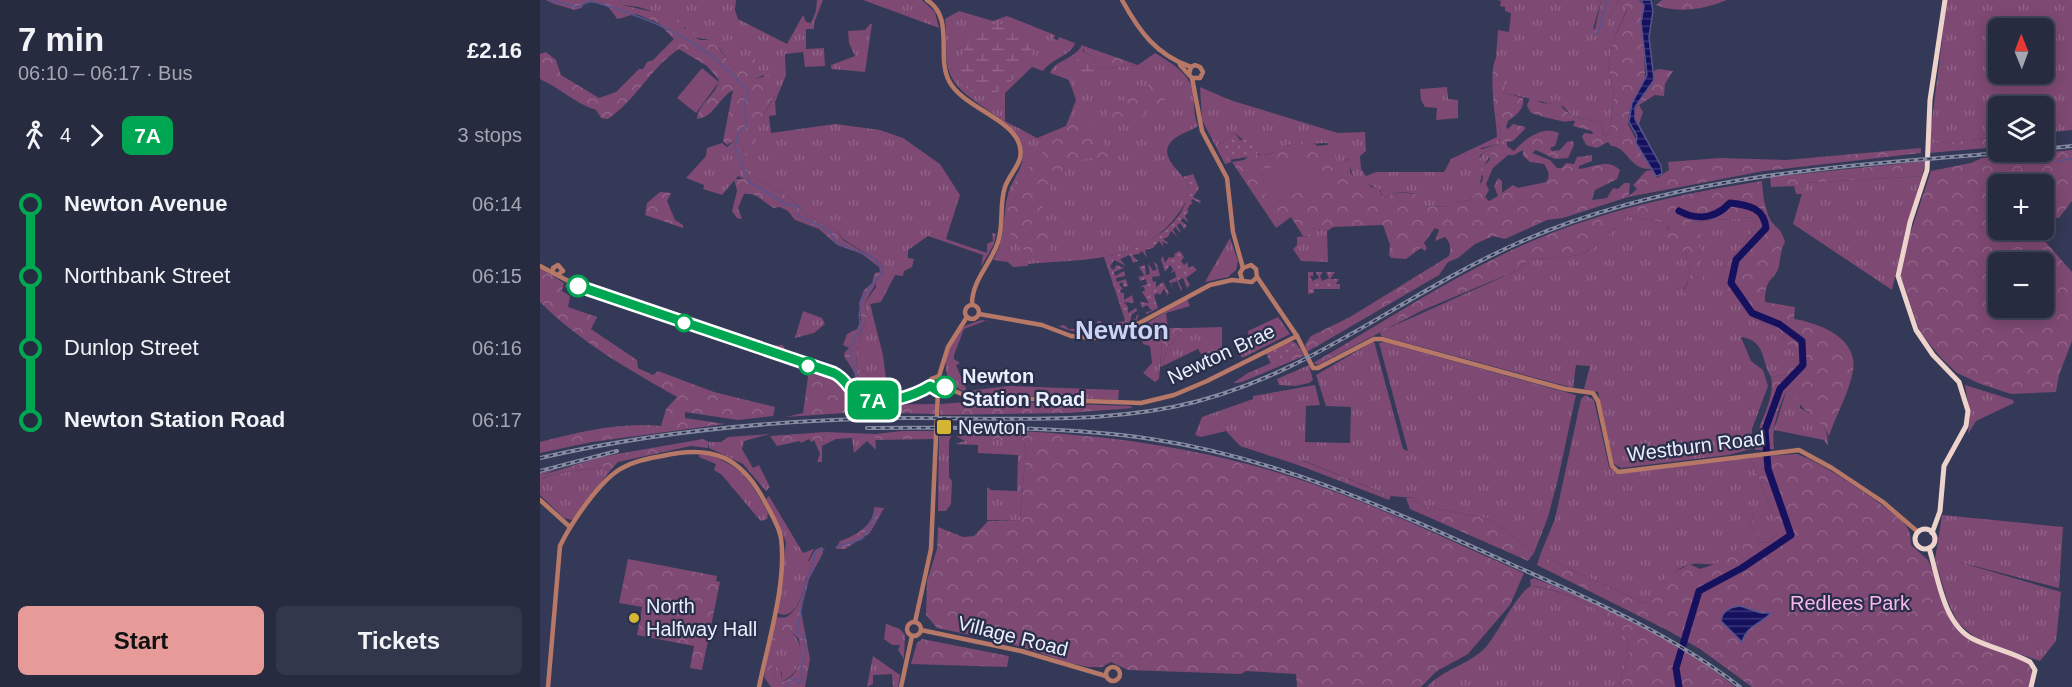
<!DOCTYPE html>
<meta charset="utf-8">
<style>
:root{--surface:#262b40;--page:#32374b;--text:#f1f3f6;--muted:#a4a7b1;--line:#424759;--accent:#e69b98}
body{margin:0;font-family:Arial,sans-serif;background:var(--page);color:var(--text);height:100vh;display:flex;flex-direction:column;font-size:22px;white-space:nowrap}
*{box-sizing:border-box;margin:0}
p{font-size:20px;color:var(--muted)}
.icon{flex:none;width:33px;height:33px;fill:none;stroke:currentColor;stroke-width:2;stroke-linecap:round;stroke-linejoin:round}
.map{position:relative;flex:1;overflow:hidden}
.drawer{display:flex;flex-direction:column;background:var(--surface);width:540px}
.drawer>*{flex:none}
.badge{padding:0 12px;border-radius:9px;font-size:21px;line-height:39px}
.needle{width:39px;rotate:359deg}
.tools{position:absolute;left:1448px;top:18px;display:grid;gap:12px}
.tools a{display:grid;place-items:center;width:66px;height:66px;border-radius:9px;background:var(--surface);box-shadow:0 3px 15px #0003,0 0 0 2px var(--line);font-size:30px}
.map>.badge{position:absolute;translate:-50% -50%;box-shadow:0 0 0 3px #fff}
.legs{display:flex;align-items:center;gap:9px;height:66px;padding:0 18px;font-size:20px}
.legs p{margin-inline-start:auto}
.overview{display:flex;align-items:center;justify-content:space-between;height:102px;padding:0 18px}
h1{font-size:33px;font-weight:800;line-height:45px}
.button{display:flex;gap:12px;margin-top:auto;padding:12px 18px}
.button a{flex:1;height:69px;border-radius:9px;background:var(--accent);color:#111;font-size:24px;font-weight:800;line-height:69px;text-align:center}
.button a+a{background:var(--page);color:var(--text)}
ul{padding:0 18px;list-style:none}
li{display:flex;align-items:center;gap:21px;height:72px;font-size:22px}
li i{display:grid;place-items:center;width:9px;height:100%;margin:0 8px;background:currentColor}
li i::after{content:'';width:15px;height:15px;margin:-8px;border:4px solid;border-radius:50%;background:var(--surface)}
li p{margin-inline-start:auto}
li:first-child i{background:linear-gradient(#0000 50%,currentColor 0)}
li:last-child i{background:linear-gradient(currentColor 50%,#0000 0)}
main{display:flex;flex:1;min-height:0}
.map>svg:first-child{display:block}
.grass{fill:url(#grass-tufts);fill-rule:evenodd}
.forest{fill:url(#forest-crowns);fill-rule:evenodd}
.wetland{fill:url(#wetland-marsh)}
.garden{fill:url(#garden-dots)}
.pitch{fill:#7e4973}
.water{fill:url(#water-rules);stroke:#56548e;stroke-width:1.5}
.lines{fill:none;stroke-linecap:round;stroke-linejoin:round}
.stream{stroke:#56548e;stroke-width:1.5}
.river{stroke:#16115f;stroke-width:7}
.minor{stroke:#b87868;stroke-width:4.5}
.major{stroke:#eed3cc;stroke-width:5}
.rail-casing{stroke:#868ba2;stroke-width:4}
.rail{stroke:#292f4a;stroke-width:1.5;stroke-dasharray:4.5;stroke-linecap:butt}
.line-1-casing{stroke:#fff;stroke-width:14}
.line-1{stroke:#00a651;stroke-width:9}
.stop-1-dot{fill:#fff;stroke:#00a651;stroke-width:3}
.poi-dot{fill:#d5b534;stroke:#292f4a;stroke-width:2}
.labels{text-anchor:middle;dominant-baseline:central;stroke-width:4.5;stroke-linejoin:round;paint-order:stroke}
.street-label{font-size:20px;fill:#ebeffd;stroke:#292f4a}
.stop-label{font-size:20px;font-weight:bold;fill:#ebeffd;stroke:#292f4a;text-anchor:start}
.poi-label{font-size:20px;fill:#ebeffd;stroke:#292f4a;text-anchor:start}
.park-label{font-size:20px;fill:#f9b9ea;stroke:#292f4a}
.district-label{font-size:26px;font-weight:bold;fill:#cbd3f7;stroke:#292f4a}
</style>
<main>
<section class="drawer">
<div class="overview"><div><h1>7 min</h1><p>06:10 – 06:17 · Bus</p></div><b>£2.16</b></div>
<div class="legs"><svg class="icon" aria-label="walk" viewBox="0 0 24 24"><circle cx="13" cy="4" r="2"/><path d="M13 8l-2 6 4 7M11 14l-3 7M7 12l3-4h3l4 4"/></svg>4<svg class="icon" aria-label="forward" viewBox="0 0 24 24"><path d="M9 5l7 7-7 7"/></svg><b class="badge" style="background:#00a651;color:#fff">7A</b><p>3 stops</p></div>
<ul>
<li><i style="color:#00a651"></i><b>Newton Avenue</b><p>06:14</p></li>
<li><i style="color:#00a651"></i><span>Northbank Street</span><p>06:15</p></li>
<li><i style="color:#00a651"></i><span>Dunlop Street</span><p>06:16</p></li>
<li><i style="color:#00a651"></i><b>Newton Station Road</b><p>06:17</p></li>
</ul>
<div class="button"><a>Start</a><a>Tickets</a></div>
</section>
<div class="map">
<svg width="1532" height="687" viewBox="0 0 1532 687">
<defs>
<pattern id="grass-tufts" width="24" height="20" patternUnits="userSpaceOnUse" patternTransform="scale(1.5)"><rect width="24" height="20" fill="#7e4973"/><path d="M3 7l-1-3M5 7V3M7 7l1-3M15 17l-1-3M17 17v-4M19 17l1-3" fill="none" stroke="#906488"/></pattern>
<pattern id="forest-crowns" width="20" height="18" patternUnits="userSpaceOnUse" patternTransform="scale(1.5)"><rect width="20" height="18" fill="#7e4973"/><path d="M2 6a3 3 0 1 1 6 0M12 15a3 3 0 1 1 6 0" fill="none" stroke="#906488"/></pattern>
<pattern id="wetland-marsh" width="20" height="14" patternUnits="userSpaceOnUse" patternTransform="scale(1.5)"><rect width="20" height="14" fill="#7e4973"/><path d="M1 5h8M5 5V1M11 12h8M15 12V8" fill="none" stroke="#906488"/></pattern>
<pattern id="garden-dots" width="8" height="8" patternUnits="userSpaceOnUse" patternTransform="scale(1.5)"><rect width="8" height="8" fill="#7e4973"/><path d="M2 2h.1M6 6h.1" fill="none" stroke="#906488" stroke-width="1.8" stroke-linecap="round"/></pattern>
<pattern id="water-rules" width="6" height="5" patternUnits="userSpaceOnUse" patternTransform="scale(1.5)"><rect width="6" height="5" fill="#16115f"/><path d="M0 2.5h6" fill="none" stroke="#383477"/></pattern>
</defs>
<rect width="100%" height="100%" fill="#333956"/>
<g class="grass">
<path d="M79 0H196L195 10 198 19 247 44 263 15 266 22 271 23 276 11 277 0H283L274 23V29H266V49L284 48 285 66 265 67 263 52 245 54 246 75 235 102 236 115 229 116 231 133 295 124 340 130 363 138 400 164 420 195 406 239 447 253V244L453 241 452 233 456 234 454 244 441 267 443 255 388 236 368 250V258L374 259 372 267 364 271 363 276 355 275 341 302 330 304 343 355 346 378H339L335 383 334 378 316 367 318 342 327 317 324 304 336 287V279L342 274 341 263 303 239 296 230 277 222 246 195 214 177 204 179 198 176 182 195 163 189 164 185 146 178 166 156 167 148 182 143 187 147 195 140 200 141 205 155 214 151C212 135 227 105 238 93L223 75 216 79 206 76 218 61 194 69C186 60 181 45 169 40 163 38 158 39 151 36L156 31 140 26 139 21 99 7 82 5Z"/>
<polygon points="323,0 382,0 395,12 399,28"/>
<polygon points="958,0 1059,0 1061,2 1053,29 1065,27 1078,1 1088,7 1073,41 1068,65 1074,93 1070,132 1064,136 1061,123 1032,116 1024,107 966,93 956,56 958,30 969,32 971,13 965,11 965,7 960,6 961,1"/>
<path d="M1407 0H1532V130L1503 133V106H1458V137L1389 144ZM1458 28H1503V74H1458Z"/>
<path d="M419 11 453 21 467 16 515 35 514 39 518 40 519 37 535 43C531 56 512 58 503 71L492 67 465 93V121L497 138 526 126 536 100 529 80 510 73C516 59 534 60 542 45L544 46 543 52 551 55 560 69 598 65 615 53C630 62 651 74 653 93 655 106 653 114 658 126 651 131 641 133 634 139 612 158 650 174 649 191 648 201 640 212 634 219 598 264 539 259 488 264V266L473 267 468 262 453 260C466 239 462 217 468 194 471 182 480 173 482 161 489 120 429 109 412 78 403 63 408 37 405 19Z"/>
<polygon points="330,24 332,24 325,72 292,69 291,65 315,56 309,43 308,31 325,30"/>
<path d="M660 87 690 100 798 133 825 132 826 151 820 156 821 169 826 176 836 172H904L911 159 957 137 956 124 961 127 959 144 941 148 939 159 944 152 951 150V154L944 166 938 191 929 200 914 202 912 207 881 206 877 202V194C866 192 853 191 844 198L840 190 813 177 808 159 799 165 787 143 748 145 741 150 721 156 695 133 678 145 692 162 685 164 662 120Z"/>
<polygon points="907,87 908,99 918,100 918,118 896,120 897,108 885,107 881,100 880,89"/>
<polygon points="1382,176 1366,228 1352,290 1253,224 1265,183"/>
<path d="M1087 216 1126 223 1137 250 1146 252C1150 267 1153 275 1144 289L1147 295C1161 263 1166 255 1150 222L1215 217 1216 227 1183 270 1211 318 1238 329 1260 361 1244 375 1231 377C1221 361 1226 340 1201 337L1211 361 1223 370 1228 386 1212 429 1211 449 1188 455 1081 468 1074 464 1058 392 1044 389 1050 366 1036 365 1033 388 841 336 840 332 978 270 989 259C1046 257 1047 258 1087 216Z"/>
<polygon points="771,228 787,231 788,262 761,261 753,249 757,245 757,237 769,236"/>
<polygon points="690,238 698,261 696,270 688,277 665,282"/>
<polygon points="26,284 132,319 134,323 25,287"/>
<polygon points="647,299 650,306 626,313 628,328 623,328 619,379 615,382 603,373 612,363 610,346 603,344 602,340 613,336 607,323"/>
<polygon points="123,309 229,346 243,345 246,352 235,352 122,312"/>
<polygon points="263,311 282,318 285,324 274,333 255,338"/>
<path d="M599 314 596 322C568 332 547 339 518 326L524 325 529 329 557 328V321H561L562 329H570L569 324 596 319V316Z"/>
<polygon points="738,317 750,334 702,358 697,350 709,350 708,331"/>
<path d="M442 320 460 324 445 321 424 329 414 355V359L420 363 416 365 427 391 469 386 579 390 578 400 434 394C396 388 401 353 421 329 426 324 436 322 442 320Z"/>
<polygon points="682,327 682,353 661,354 658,349 623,366 627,346 633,343 645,328"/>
<polygon points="155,329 261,365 261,368 153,332"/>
<polygon points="834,341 863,449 868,451 839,343 844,342 1036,395 1018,479 1008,517 994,553 950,519 882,506 874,498 851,496 762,460 761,466 700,446 686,431 661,437 655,435 662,417 713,399 713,396 775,385 780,405 766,406 765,442 810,443 811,407 786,406 776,375"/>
<polygon points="769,365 773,380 769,383 755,386 739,385 737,379"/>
<polygon points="1425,385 1473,400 1474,403 1436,421 1428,434 1430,416"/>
<path d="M1260 386V408C1277 417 1289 426 1288 446L1284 440 1234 430 1246 392Z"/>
<path d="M1045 395 1054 400 1069 467 1077 474 1210 457 1237 523V534L1229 542 1221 543 1217 537 1214 514C1208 533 1202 555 1181 563 1173 566 1162 563 1153 564 1136 566 1119 585 1114 600L1106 604 1000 555 1015 519 1041 399Z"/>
<polygon points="285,432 335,434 336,450 327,441 314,453 312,438 296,439 282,446"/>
<polygon points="399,433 412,434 409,442 409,477 412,481 411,504 406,511 398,511"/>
<polygon points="230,434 204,441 202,449 213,468 219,465 230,487 226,491 203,464 169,448 169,442 181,442 188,437"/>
<polygon points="435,435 483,440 486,450 480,520 447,520 447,487 451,490 477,491 478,455 438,453 438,445 415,444 425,441 416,436"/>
<path d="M160 452C200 464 209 478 228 513L227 519 221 521 218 518 182 475 174 470 176 464 159 457Z"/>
<polygon points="64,467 70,471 32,520 24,518 0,495 0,473 17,469 3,475 1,479 19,473"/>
<path d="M229 496 263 553 282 546 274 549 268 561 272 562C268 576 258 625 238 613L237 609 246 542 226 499Z"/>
<polygon points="1402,515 1523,527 1519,588 1415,561 1521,592 1516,641 1500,661 1437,639 1418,623 1407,600 1395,559"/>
<path d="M991 586C1018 588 1091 616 1089 651 1088 661 1082 673 1079 683L1082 687H887C903 669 929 665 946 647 959 632 977 593 991 586Z"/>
<polygon points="346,624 360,629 365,635 364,659 358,650 360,645 352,645 344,639"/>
<path d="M237 631H250C268 646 263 673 241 682L242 673 236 667 233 679H229Z"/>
<polygon points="333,656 360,675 358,687 353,687 352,674 333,675 333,684 327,687"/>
</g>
<g class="forest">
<path d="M6 0H79L82 5 127 15 134 14 145 29 149 24 156 31 152 36 160 40H173L194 69 213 58 218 61 207 76 216 79 228 75 235 79 238 93C221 111 217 134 213 157L205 155 200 141 195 140 187 145 183 141 193 90C179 98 173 118 157 119 158 103 177 95 179 80L167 66 139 49C111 67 96 100 68 119L61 118 56 110C36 104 20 88 0 79V54L6 52 16 60 21 75 59 98 76 92 99 69H103L107 62 113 60 134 39 118 23 96 14 77 19C68 4 64 3 45 2L41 8 34 10C26 7 12 4 6 0Z"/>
<path d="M1059 0H1099L1103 5 1105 80 1090 108 1088 124 1111 169C1089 170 1087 146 1071 146L1068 142 1057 148 1046 145 1042 137 1044 133 1053 134 1052 131 1033 126 1035 121C1030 120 1025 123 1021 121 1011 119 1001 116 991 113L987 106 990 97 1002 103 1018 104 1032 116 1061 123 1064 136 1070 132 1074 93 1068 65 1073 41 1088 8 1078 1 1065 27 1054 34 1061 2Z"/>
<path d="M1122 0H1187C1165 9 1138 14 1116 5Z"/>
<polygon points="544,46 598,65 560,69 551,55 544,52"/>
<path d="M958 56 966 93 983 98C985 108 976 116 968 121L966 127 968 129 973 124 985 127V129L973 141 967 142V146L974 151C985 139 1002 125 1019 133L1015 146 1010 148 1012 151 1020 150 1027 142 1033 141 1034 145 1028 158 1015 159 996 150 992 153 1010 160 1017 168H1022L1026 163 1034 164 1037 157 1052 155V161L1039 166V169C1054 167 1068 158 1080 170L1077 179 1055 190 1052 200 1067 198 1073 188 1078 189 1084 183H1090L1089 196 1097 189 1093 185 1106 171 1112 170 1117 178 1129 170 1128 162 1180 158 1246 160 1381 148V153L1224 171 1088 197 1023 218 1007 220 965 239 953 236 935 244 918 258 908 262 899 275 767 352 765 345 771 336 810 317 909 256C911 249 911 243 905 237L895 241 899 230 895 228 884 243 887 248 885 251 881 248 866 259 851 258 849 255 850 245 843 225 793 227 787 231 771 228 770 236H763L751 217 736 228 692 162 704 160 710 155C715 154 719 156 724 155 741 152 761 133 778 146L794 144 799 151 794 155 799 164 810 159V172L813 176H820L831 187 838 188 844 198C853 191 866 193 877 194V202L881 206 911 207 914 202 929 200 938 191 937 185 942 182 943 176 937 172 949 161 951 150 944 152 934 161 928 159 932 152 959 144 961 127 956 124C954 110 948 63 958 56ZM983 150V156L990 162 1004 164C1008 170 1011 176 1006 182L978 188 973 185 962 193V181L958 178 954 186 958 196 949 201 945 197 949 190 946 184 953 168 968 155H974Z"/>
<path d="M1118 69 1133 71 1125 84 1124 96 1115 95 1099 105 1103 112 1099 124 1119 162C1112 150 1098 135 1095 121 1091 101 1114 92 1114 71Z"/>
<path d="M618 77 630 85C628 97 623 104 614 111L605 109 603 117C592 117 587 123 576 125L567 119 568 110 579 109 588 104 583 95 584 91 609 94 611 92 608 85Z"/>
<polygon points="538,116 541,116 548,125 557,129 564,145 573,151 576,163 568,168 552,158 530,162 521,181 510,184 508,199 502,203 511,249 489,254 471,240 466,207 474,190 476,175 489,167 505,162 500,141 528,128"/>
<polygon points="1458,137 1458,147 1389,153 1389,144"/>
<path d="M1532 150V201L1519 218 1503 216V184H1458V230H1495L1532 272V341L1519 375 1516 392 1471 394 1438 383 1417 373 1401 358 1380 332 1360 274 1369 237 1391 171 1431 163 1442 158ZM1458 262H1503V308H1458Z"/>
<polygon points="1385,161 1382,176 1266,183 1263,194 1256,194 1254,186 1231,187 1230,177"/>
<path d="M205 172 246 195 277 222 296 230 303 240 341 263 344 269 324 304 327 317 318 342 316 367 334 378 335 383 328 388 326 394 316 386C318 376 310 365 305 358L304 353 309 348 303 345 307 334 317 329 321 320 319 303 324 290 332 283 335 273 340 272 339 267 322 254 297 245 279 229 255 220 248 211 240 207 234 208C224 203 217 192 204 194L198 208 202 219 197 218 192 211 197 191 194 179H204Z"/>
<path d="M1222 181C1223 194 1224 207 1230 219 1235 229 1240 225 1245 242 1240 251 1241 256 1239 266 1235 282 1225 275 1225 302L1255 307 1254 319C1279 323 1319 338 1313 371 1309 393 1296 415 1289 436 1280 416 1263 415 1256 397L1259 387 1246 392C1238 408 1231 431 1234 449L1215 450C1215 425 1236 402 1231 377L1244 375 1259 361 1238 329 1211 318 1190 295 1183 270 1216 227 1215 217 1150 222 1156 234 1165 235 1167 240 1159 245 1163 280 1155 293 1147 296 1144 290C1153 275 1150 268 1146 252L1137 250 1125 235 1129 229 1126 223 1087 216C1047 258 1046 257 989 259L978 270 881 311 778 365 773 363C839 325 903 282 972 250 1050 213 1137 194 1222 181Z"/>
<polygon points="120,192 131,193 127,201 135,220 143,225 143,228 105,215 107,203"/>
<path d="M0 268 24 283 22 291 30 296 28 307 57 317 51 329 97 360 98 368 113 375 118 371 174 392 235 407 233 416 198 420 145 412V418L185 424 52 442 0 453V442C40 432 80 422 121 426L126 409 137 397C88 369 40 342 0 302Z"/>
<polygon points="623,328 645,328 633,343 627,346 623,366 620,367"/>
<polygon points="761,350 764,356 702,382 693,383 708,373"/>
<polygon points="269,368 300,379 317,401 307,405 395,404 395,414 319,412 246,417 263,413 268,377 266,370"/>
<polygon points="443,401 590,406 593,408 528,413 400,415 400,404"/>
<path d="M447 430C551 433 652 445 752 477 832 502 907 540 984 573L970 605 928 654 897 671 881 687H757L756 674 706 671 701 674 588 670 571 662 562 667H548L526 662 469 643 397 628 386 615 387 581 397 549 398 527 423 537 434 536 448 521 480 520 486 450 483 440H456L445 437Z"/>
<polygon points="362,431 395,431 395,439 335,440 335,434"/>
<polygon points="285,432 282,446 282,462 277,462 280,454 274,440 271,442 269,439 261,443 260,441 237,446 230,436"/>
<polygon points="163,439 169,442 168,448 151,446 78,462 70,471 64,467 19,473 0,479 3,475 60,457"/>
<path d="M1256 454C1274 457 1356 511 1367 527 1370 532 1371 538 1371 545L1388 560 1420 632 1439 644 1487 662 1492 671 1489 687H1212L1160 649 1127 630 997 565 1000 555 1106 604C1116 598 1114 592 1120 584 1127 574 1140 570 1150 564L1160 569C1194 559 1204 548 1214 514L1223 515 1217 537 1221 543 1229 542 1237 534V523L1210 457Z"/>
<polygon points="761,460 851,496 849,500 761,466"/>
<polygon points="866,498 874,498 882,506 950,519 994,553 988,561 870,509"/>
<path d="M334 507 344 508 330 533 305 549H296L300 541C315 536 334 526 334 507Z"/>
<path d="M282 547 283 553 269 579 261 611 270 659 265 687H231L224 677 230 635 235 618C240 616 244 619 248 616 263 605 267 578 272 563L269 561 275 550ZM250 631 259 639C262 657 261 675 242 682L240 665 236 667 233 679H230L237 632Z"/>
<polygon points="88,559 177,576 176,581 180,582 162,670 150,668 154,646 97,635 102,607 79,603"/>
<path d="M994 578C1058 604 1143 641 1195 687H1082L1079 683C1082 673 1088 661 1089 651 1091 617 1018 587 991 586L990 580Z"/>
<polygon points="382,639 469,656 467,667 371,664 377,643"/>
</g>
<g class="wetland">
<path d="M452 24H464L489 39 493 56C485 69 457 100 440 96 432 93 423 85 416 80 415 54 431 37 452 24Z"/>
<path d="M540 54C550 56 557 60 559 71L555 77 546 79 541 75 536 62Z"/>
</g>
<g class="garden">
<polygon points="695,133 700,140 715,138 718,155 689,160 678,145"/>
<path d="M653 174 659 188 653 197 661 201 660 203 652 199 651 202 653 203 650 205 647 210 649 211 645 216 649 223 643 218 641 221 647 226 644 229 640 223 637 225 641 233 635 227 633 230 638 237 631 231 628 237 623 239 629 244 622 242 624 248 619 241 613 248 605 250 607 258 602 251 599 254 592 255 598 261 593 263 590 255 580 259 586 266 574 260 570 267 574 270 576 265 584 268 574 272 575 276 584 271 585 276 576 278 577 282 586 279 588 286 584 287 582 282 579 284 583 289 580 290 581 293H584V300L592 295 594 303 584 302 588 307V313L596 308 597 311 591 315V320H594L586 323 564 257C597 252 651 225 648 185L643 177Z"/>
<polygon points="640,251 644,257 641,261 644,265 647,262 649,268 653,266 657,270 646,278 650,285 647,288 643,278 638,280 642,289 641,291 637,281 631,283 633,288 629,281 636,277 635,271 631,273 633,269 630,265 625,272 621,259 623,256 625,263 629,257 632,258 635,256 634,254"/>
<polygon points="613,262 617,264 620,276 612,277 613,282 616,281 616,287 623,282 629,293 626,297 627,294 624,289 620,295 618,293 614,295 618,308 607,314 605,312 612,311 607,305 602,308 600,302 609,303 602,292 605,291 604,287 600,287 607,284 606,279 600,281 598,275 600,277 604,275 599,267 605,265 606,275 610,274 608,263 613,271 617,269"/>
<polygon points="768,272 773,272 773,276 770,276 772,281 779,278 776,272 783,272 780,276 782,281 789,278 786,272 795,272 790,279 799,279 796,284 800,284 800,289 774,289 774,293 768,294"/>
<polygon points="750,341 756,343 761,350 731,364 726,353"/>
</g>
<g class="pitch">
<polygon points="162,68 179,82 156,113 137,98"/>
<polygon points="779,161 784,189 726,198 722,169"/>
</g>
<g class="water">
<polygon points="1101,0 1111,0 1113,11 1109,37 1114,80 1095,107 1095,119 1121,166 1122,174 1116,176 1096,143 1097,136 1089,122 1092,103 1107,75 1101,22 1104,6"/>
<path d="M1200 606 1221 613H1231C1221 624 1207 625 1202 642L1181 621C1182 610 1191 607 1200 606Z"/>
</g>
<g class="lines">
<g class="stream">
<path d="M10 0 37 7 51 1C115 20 163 39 208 91L205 103 206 127 198 133 195 147 209 182 246 204 260 207 259 216C271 224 290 224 295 242L332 257 344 270 323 297 319 315 321 330C307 343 309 361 318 376"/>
<polyline points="1055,34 1059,30 1067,0"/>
<polyline points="1517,161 1532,159"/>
<polyline points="296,547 322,539 336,515 335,509"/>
<polyline points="246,687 255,678 259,683 262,680 261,669 266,647 263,641 264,635 257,633 266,579 273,569 275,553 284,549"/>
</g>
<path class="river" d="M1139 687 1136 668 1159 591 1202 568 1251 535 1228 469 1225 430 1240 389 1263 365 1262 341 1239 324 1212 313 1191 283 1196 260 1226 228C1224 208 1209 205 1190 203 1176 218 1158 221 1139 211"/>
<g class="minor">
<path d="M387 0C415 18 396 56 409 81 422 106 467 117 478 141 487 161 471 170 465 187 459 205 464 224 458 242 451 264 432 280 432 304"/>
<path d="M582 0C599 31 616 55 651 67"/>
<polyline points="640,65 652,78 660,78 663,72 660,67 655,65 651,67 649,74"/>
<polyline points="652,78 662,131 687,178 693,232 703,268"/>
<polyline points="0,266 13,273"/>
<path d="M17 275 23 271 18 265 13 268V273L38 286 294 373C307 379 311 393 322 399 340 408 374 396 390 386"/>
<polyline points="717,277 757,336 773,368 778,368 834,339 842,339 1025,389 1053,393 1058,401 1072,466 1078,472 1259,450 1292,468 1343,502 1378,532"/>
<circle cx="432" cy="312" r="7"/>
<polyline points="439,314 502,325 531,336 554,338 594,326 670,285 692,280 712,282 717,277 716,269 711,265 703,268 700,273 702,279"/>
<polyline points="399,376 408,347 427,317"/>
<polyline points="390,386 391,379 399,376"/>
<polyline points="405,387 424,395 437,397 601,403 634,395 667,381 757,336"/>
<polyline points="0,500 30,527"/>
<circle cx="374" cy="629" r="7"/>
<polyline points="375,622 391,549 398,391"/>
<polyline points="381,630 481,651 566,676"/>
<circle cx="573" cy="674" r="7"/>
<path d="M8 687 20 546C31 523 60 480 82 468 94 461 109 458 122 456 173 444 202 457 226 504 232 515 239 526 241 538 247 583 228 642 219 687"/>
<polyline points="361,687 372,636"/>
</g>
<g class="major">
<circle cx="1385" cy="539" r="10"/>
<polyline points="1392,533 1400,511 1404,466 1426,426 1428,411 1419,382 1393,355 1376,330 1358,276 1370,222 1387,170 1390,100 1405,0"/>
<path d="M1389 548C1398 576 1403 624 1433 639 1451 648 1472 652 1490 662L1495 670 1491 687"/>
</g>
<g class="rail-casing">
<g id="rail">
<polyline points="1503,149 1532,146"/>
<path d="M327 428C422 428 517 425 611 439 739 458 858 513 975 566 1053 601 1132 634 1200 687"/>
<path d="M0 458C117 431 238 420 358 418 449 417 542 425 633 407 763 381 860 295 978 243 1133 174 1305 166 1473 152"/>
<polyline points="0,471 77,451"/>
</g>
</g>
<use href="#rail" class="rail"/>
</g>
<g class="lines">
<g class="line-1-casing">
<path id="line-1" d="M38 286 294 373C307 379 311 394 322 399 340 407 374 396 390 386L398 391 405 387"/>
</g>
<use href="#line-1" class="line-1"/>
</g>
<g class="stop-1-dot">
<circle cx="38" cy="286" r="10"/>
<circle cx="144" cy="323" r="8"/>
<circle cx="268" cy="366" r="8"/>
<circle cx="405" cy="387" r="10"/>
</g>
<g class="poi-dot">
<rect x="396" y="419" width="16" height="16" rx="3"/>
<circle cx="94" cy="618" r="6"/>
</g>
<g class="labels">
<g class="street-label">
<text transform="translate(681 354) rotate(-25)">Newton Brae</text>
<text transform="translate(1156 446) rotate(-7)">Westburn Road</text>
<text transform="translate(473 636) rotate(14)">Village Road</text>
</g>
<g class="stop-label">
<text x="422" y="376">Newton<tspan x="422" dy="23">Station Road</tspan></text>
</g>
<g class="poi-label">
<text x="418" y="427">Newton</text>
<text x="106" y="606">North<tspan x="106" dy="23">Halfway Hall</tspan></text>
</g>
<g class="park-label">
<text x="1310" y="603">Redlees Park</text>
</g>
<g class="district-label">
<text x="582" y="330">Newton</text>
</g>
</g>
</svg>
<div class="tools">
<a><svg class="needle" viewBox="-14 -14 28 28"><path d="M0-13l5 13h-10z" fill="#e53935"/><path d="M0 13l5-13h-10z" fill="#a4a7b1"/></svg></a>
<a><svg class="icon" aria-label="layers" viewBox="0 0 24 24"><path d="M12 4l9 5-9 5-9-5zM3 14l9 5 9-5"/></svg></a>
<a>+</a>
<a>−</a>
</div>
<b class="badge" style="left:333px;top:400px;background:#00a651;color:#fff">7A</b>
</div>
</main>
